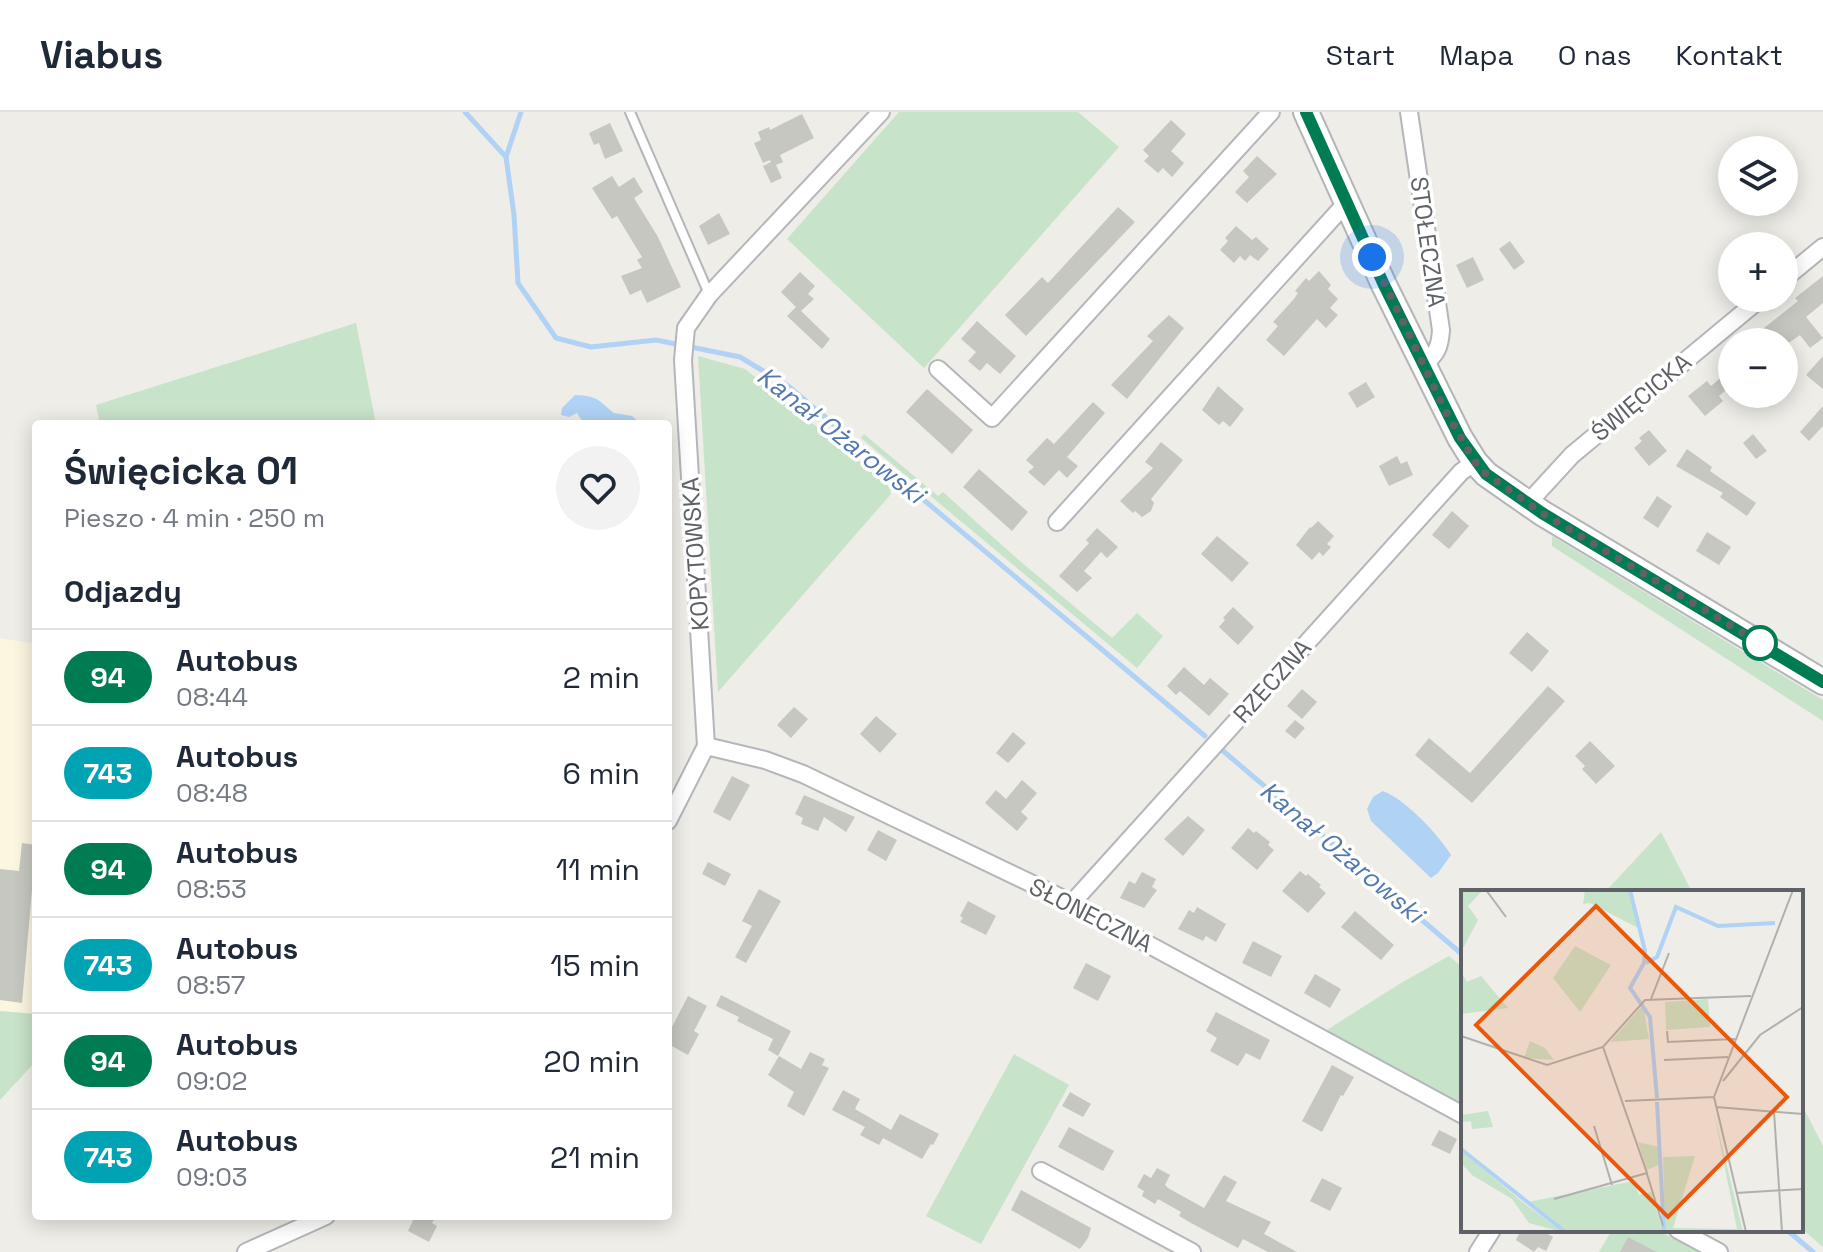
<!DOCTYPE html>
<html lang="pl">
<meta charset="utf-8">
<style>
:root{--surface:#fff;--page:#f2f2f3;--text:#1f2937;--muted:#747a83;--line:#e0e1e3}
body{margin:0;font-family:"Space Grotesk",sans-serif;background:var(--page);color:var(--text);height:100vh;display:flex;flex-direction:column;font-size:30px;white-space:nowrap}
*{box-sizing:border-box;margin:0}
p{font-size:26px;color:var(--muted)}
.icon{flex:none;width:44px;height:44px;fill:none;stroke:currentColor;stroke-width:2;stroke-linecap:round;stroke-linejoin:round}
.map{position:relative;flex:1;overflow:hidden}
.panel{position:absolute;left:32px;top:308px;width:640px;height:800px;display:flex;flex-direction:column;background:var(--surface);border-radius:8px;box-shadow:0 4px 20px #0003}
.panel>*{flex:none}
.badge{padding:0 16px;border-radius:26px;font-size:28px;line-height:52px}
.buttons{position:absolute;left:1718px;top:24px;display:grid;gap:16px}
.buttons a{display:grid;place-items:center;width:80px;height:80px;border-radius:50%;background:var(--surface);box-shadow:0 4px 20px #0003;font-size:40px}
.you{position:absolute;width:40px;height:40px;margin:-20px;border:6px solid #fff;border-radius:50%;background:#1a73e8;box-shadow:0 0 0 12px #1a73e833}
.map>.badge{position:absolute;translate:-50% -50%;box-shadow:0 0 0 4px #fff}
h2{padding:0 32px;font-size:30px;line-height:72px}
.round{display:grid;place-items:center;flex:none;width:84px;height:84px;border-radius:42px;background:var(--page)}
.headline{display:flex;align-items:center;justify-content:space-between;height:136px;padding:0 32px}
h1{font-size:38px;font-weight:700;line-height:60px}
ul{padding:0;list-style:none}
li{display:flex;align-items:center;gap:24px;height:96px;padding:0 32px;border-top:2px solid var(--line)}
li div{flex:1}
li b{display:block;font-size:30px}
li em{font-style:normal}
li .badge{min-width:88px;font-weight:700;text-align:center}
header{display:flex;align-items:center;gap:48px;box-sizing:border-box;height:112px;padding:0 40px;background:var(--surface);border-bottom:2px solid var(--line)}
header strong{font-size:38px}
nav{display:flex;gap:44px;margin-inline-start:auto;font-size:28px}
.map>svg:first-child{display:block}
.commercial{fill:#faf6e0}
.green{fill:#c7e3c9}
.water{fill:#b0d2f5}
.lines{fill:none;stroke-linecap:round;stroke-linejoin:round}
.stream{stroke:#b0d2f5;stroke-width:5}
.building{fill:#c7c7c1}
.service-casing{stroke:#b4b6ba;stroke-width:12}
.minor-casing{stroke:#b4b6ba;stroke-width:20}
.secondary-casing{stroke:#b3b5b9;stroke-width:28}
.service{stroke:#fff;stroke-width:8}
.minor{stroke:#fff;stroke-width:16}
.secondary{stroke:#fff;stroke-width:24}
.line-casing{stroke:#fff;stroke-width:18}
.line{stroke:#007c52;stroke-width:12}
.walk{stroke:#5e6165;stroke-width:8;stroke-dasharray:0 14.4}
.stop-dot{fill:#fff;stroke:#007c52;stroke-width:4}
.labels{text-anchor:middle;dominant-baseline:central;stroke-width:7;stroke-linejoin:round;paint-order:stroke}
.street-label{font-size:24px;fill:#5e6165;stroke:#fff}
.water-label{font-size:26px;font-style:italic;fill:#5278ae;stroke:#fff}
.inset-river{fill:none;stroke:#b0d2f5;stroke-width:4}
.inset-road{fill:none;stroke:#b0b1af;stroke-width:2}
.view{fill:#e8590c;fill-opacity:0.15;stroke:#e8590c;stroke-width:4}
.inset-edge{fill:none;stroke:#5e6165;stroke-width:4}
</style>
<header>
<strong>Viabus</strong>
<nav><a>Start</a><a>Mapa</a><a>O nas</a><a>Kontakt</a></nav>
</header>
<div class="map">
<svg width="1823" height="1140" viewBox="0 0 1823 1140">
<rect width="100%" height="100%" fill="#eeede7"/>
<polygon class="commercial" points="0,526 36,532 36,902 0,899"/>
<g class="green">
<polygon points="899,0 1078,0 1119,35 924,256 787,127"/>
<polygon points="356,211 376,312 100,312 96,293"/>
<polygon points="698,244 745,257 890,374 891,382 718,580"/>
<polygon points="864,322 938,384 943,380 1014,444 1112,526 1137,501 1163,524 1137,556 861,326"/>
<polygon points="1552,424 1823,588 1823,609 1552,434"/>
<polygon points="1661,720 1692,780 1605,780"/>
<polygon points="1449,844 1463,856 1463,993 1322,921 1401,871"/>
<polygon points="0,899 36,902 36,949 0,988"/>
<polygon points="1014,942 1069,973 981,1132 926,1104"/>
<polygon points="1801,991 1823,1034 1823,1135 1801,1116"/>
<polygon points="1612,1118 1657,1118 1699,1140 1599,1140"/>
</g>
<g class="water">
<path d="M575 283C599 284 597 288 614 301L632 304 641 312H584L577 301 569 305 561 303 562 296Z"/>
<path d="M1383 679C1406 688 1437 721 1451 743L1438 761 1431 766 1371 709 1367 697 1373 685Z"/>
</g>
<g class="lines">
<g class="stream">
<polyline points="465,0 506,45 514,103 518,171 556,226 591,235 656,228 740,245 788,274 1205,624"/>
<polyline points="506,45 521,0"/>
<polyline points="1222,638 1463,843"/>
<polyline points="1787,1118 1813,1140"/>
</g>
</g>
<g class="building">
<polygon points="802,2 814,26 780,43 783,50 776,53 782,66 771,71 763,54 771,50 770,48 763,51 754,31 761,28 758,20 769,15 770,18"/>
<polygon points="1171,8 1186,22 1171,39 1184,51 1172,65 1163,56 1158,61 1144,49 1149,44 1143,38"/>
<polygon points="610,11 623,39 605,47 599,31 594,33 589,21"/>
<polygon points="1257,44 1277,62 1247,91 1235,80 1249,65 1243,59"/>
<polygon points="612,64 619,75 634,65 643,80 634,86 658,125 681,175 647,191 641,178 630,183 621,164 642,156 637,148 642,145 617,104 612,107 592,76"/>
<polygon points="1118,95 1135,110 1026,224 1005,203 1042,165 1048,171"/>
<polygon points="719,101 730,122 708,133 699,114"/>
<polygon points="1236,114 1252,128 1256,125 1269,137 1258,149 1250,143 1245,149 1240,144 1234,151 1220,138 1228,129 1225,126"/>
<polygon points="1510,129 1525,150 1514,158 1499,137"/>
<polygon points="1473,145 1484,168 1467,176 1456,153"/>
<polygon points="1319,159 1331,173 1328,177 1338,187 1330,196 1338,203 1326,216 1317,207 1284,244 1266,228 1278,214 1273,210 1294,187 1298,181 1295,179 1306,166 1309,169"/>
<polygon points="800,160 815,174 808,182 814,187 801,199 830,227 822,237 787,204 796,195 781,180"/>
<polygon points="1823,164 1823,191 1806,205 1823,226 1810,236 1800,223 1790,230 1767,230 1759,220 1798,189 1795,186"/>
<polygon points="1169,203 1184,216 1127,287 1111,273 1153,229 1147,224"/>
<polygon points="977,209 1016,244 1000,262 987,251 980,259 968,249 976,240 961,227"/>
<polygon points="1823,244 1823,277 1806,263"/>
<polygon points="1732,256 1732,273 1719,284 1723,289 1705,304 1688,284 1707,269 1711,274"/>
<polygon points="1366,270 1375,285 1357,296 1348,281"/>
<polygon points="1218,274 1244,297 1230,315 1223,309 1219,313 1202,298"/>
<polygon points="927,277 973,318 952,342 906,300"/>
<polygon points="1093,290 1105,301 1067,345 1078,354 1067,366 1059,358 1044,374 1028,360 1034,355 1026,348 1047,326 1054,332"/>
<polygon points="1823,294 1823,314 1809,329 1800,320"/>
<polygon points="1649,318 1667,339 1649,354 1634,336 1642,329 1639,326"/>
<polygon points="1753,322 1767,339 1756,347 1743,331"/>
<polygon points="1161,330 1183,348 1151,387 1154,391 1151,399 1142,405 1135,399 1133,401 1120,389 1153,356 1145,350"/>
<polygon points="1687,337 1712,355 1710,359 1756,391 1747,404 1720,385 1723,381 1676,354"/>
<polygon points="1397,344 1401,352 1407,349 1413,363 1389,374 1379,354"/>
<polygon points="979,357 1028,400 1012,419 963,375"/>
<polygon points="1657,384 1672,394 1658,416 1643,406"/>
<polygon points="1452,399 1469,414 1449,437 1432,423"/>
<polygon points="1318,409 1334,424 1327,432 1331,435 1323,444 1319,440 1312,448 1296,433 1310,415 1311,416"/>
<polygon points="1097,416 1118,435 1107,446 1101,440 1084,459 1092,466 1077,480 1059,464 1089,431 1086,428"/>
<polygon points="1707,420 1731,435 1719,453 1696,439"/>
<polygon points="1217,424 1249,451 1232,470 1201,442"/>
<polygon points="1233,495 1254,515 1238,533 1219,515 1225,508 1223,506"/>
<polygon points="1527,520 1549,539 1532,560 1509,541"/>
<polygon points="1184,555 1204,573 1210,566 1229,582 1209,604 1180,579 1176,583 1167,574"/>
<polygon points="1548,574 1565,589 1472,691 1415,643 1429,626 1470,661"/>
<polygon points="1302,577 1317,590 1302,607 1287,594"/>
<polygon points="794,595 808,607 791,626 777,613"/>
<polygon points="876,604 897,622 880,641 860,622"/>
<polygon points="1295,608 1305,616 1295,627 1285,619"/>
<polygon points="1013,620 1026,631 1008,651 996,641"/>
<polygon points="1590,629 1615,654 1596,672 1582,657 1585,654 1575,644"/>
<polygon points="732,664 750,673 730,709 713,700"/>
<polygon points="1022,668 1037,681 1021,700 1028,706 1017,719 985,691 996,678 1006,687"/>
<polygon points="804,683 855,705 846,720 824,705 818,719 801,712 803,706 795,702"/>
<polygon points="1188,704 1205,718 1183,744 1164,727"/>
<polygon points="1248,716 1254,721 1256,719 1270,730 1268,733 1274,738 1257,758 1231,736"/>
<polygon points="878,718 897,728 886,749 867,738"/>
<polygon points="22,731 36,733 22,891 0,888 0,757 19,759"/>
<polygon points="708,750 731,762 725,774 702,762"/>
<polygon points="1300,759 1306,764 1308,762 1321,773 1319,775 1326,781 1308,801 1282,779"/>
<polygon points="1142,760 1156,767 1152,775 1157,778 1144,796 1120,786 1129,769 1135,772"/>
<polygon points="759,777 781,789 746,851 735,845 752,814 742,809"/>
<polygon points="968,789 996,804 986,823 960,810 963,806 960,804"/>
<polygon points="1197,795 1226,812 1216,830 1206,824 1203,829 1178,817 1189,798 1194,801"/>
<polygon points="1355,799 1394,833 1381,848 1341,815"/>
<polygon points="1253,829 1282,844 1271,865 1242,851"/>
<polygon points="1086,851 1111,864 1098,889 1073,876"/>
<polygon points="1315,862 1341,877 1330,896 1304,881"/>
<polygon points="721,883 791,919 778,944 768,938 773,927 737,909 739,905 716,894"/>
<polygon points="688,884 707,894 694,919 699,922 688,943 668,932 668,923"/>
<polygon points="1216,900 1270,928 1260,948 1246,941 1238,954 1210,939 1217,926 1206,919"/>
<polygon points="810,940 825,947 822,953 829,956 804,1004 787,994 794,980 768,963 779,944 801,957"/>
<polygon points="1332,953 1354,965 1343,984 1341,983 1322,1020 1302,1009"/>
<polygon points="843,978 860,987 855,997 891,1018 900,1002 939,1022 933,1033 931,1032 922,1047 883,1026 879,1033 860,1023 865,1015 832,998"/>
<polygon points="1070,980 1091,992 1083,1005 1062,994"/>
<polygon points="1069,1015 1114,1039 1103,1059 1058,1035"/>
<polygon points="1439,1018 1457,1027 1450,1042 1431,1033"/>
<polygon points="1157,1056 1170,1063 1165,1073 1168,1076 1204,1096 1224,1063 1237,1070 1226,1089 1271,1110 1264,1122 1297,1140 1268,1140 1243,1127 1238,1136 1191,1111 1179,1104 1181,1100 1158,1087 1155,1092 1142,1084 1144,1079 1137,1075 1144,1062 1151,1066"/>
<polygon points="1322,1066 1342,1076 1330,1099 1310,1089"/>
<polygon points="1021,1078 1091,1116 1088,1126 1080,1137 1011,1098"/>
<polygon points="415,1104 436,1104 432,1111 437,1114 429,1130 408,1119"/>
<polygon points="1521,1118 1541,1118 1553,1125 1546,1139 1538,1135 1534,1140 1516,1128"/>
<polygon points="1628,1125 1657,1140 1620,1140"/>
</g>
<g class="lines">
<g class="service-casing">
<polyline id="service" points="630,0 709,182"/>
</g>
<g class="minor-casing">
<g id="minor">
<path d="M1409 0 1441 218C1440 234 1437 243 1423 252"/>
<polyline points="1784,167 1823,135"/>
<polyline points="938,257 992,306 1271,0"/>
<polyline points="1528,391 1572,343 1761,186"/>
<polyline points="1057,410 1347,90"/>
<polyline points="706,634 765,648 803,662 1072,791 1463,1003"/>
<polyline points="668,709 706,634 683,248 686,216 709,183 881,0"/>
<polyline points="1072,791 1461,360 1475,350"/>
<polyline points="1041,1059 1192,1140"/>
<polyline points="1678,1118 1719,1140"/>
<polyline points="246,1140 326,1104"/>
<polyline points="1478,1140 1492,1118"/>
</g>
</g>
<g class="secondary-casing">
<polyline id="secondary" points="1306,0 1384,173 1460,326 1475,350 1486,362 1542,401 1823,570"/>
</g>
<use href="#service" class="service"/>
<use href="#minor" class="minor"/>
<use href="#secondary" class="secondary"/>
</g>
<g class="lines">
<g class="line-casing">
<polyline id="line" points="1306,0 1384,173 1460,326 1486,362 1542,401 1823,570"/>
</g>
<use href="#line" class="line"/>
<polyline class="walk" points="1372,145 1446,300 1475,350 1486,362 1542,401 1760,531"/>
</g>
<circle class="stop-dot" cx="1760" cy="531" r="16"/>
<g class="labels">
<g class="street-label">
<text transform="translate(1428 130) rotate(82)">STOŁECZNA</text>
<text transform="translate(1641 285) rotate(-40)">ŚWIĘCICKA</text>
<text transform="translate(695 442) rotate(-94)">KOPYTOWSKA</text>
<text transform="translate(1272 569) rotate(-48)">RZECZNA</text>
<text transform="translate(1091 803) rotate(27)">SŁONECZNA</text>
</g>
<g class="water-label">
<text transform="translate(841 323) rotate(38)">Kanał Ożarowski</text>
<text transform="translate(1342 740) rotate(40)">Kanał Ożarowski</text>
</g>
</g>
<g transform="translate(1461 778)">
<rect width="342" height="342" fill="#eeede7"/>
<path d="M0 0H22L7 16 17 30 0 62ZM124 0H167L179 39 129 13 122 14ZM114 56 150 75 119 122 92 88ZM2 85 6 92 20 86 47 118 0 124ZM247 109 249 137 205 140 204 112ZM182 115 188 149 149 152ZM69 151 84 158 93 170 63 168ZM27 221 32 237 11 239 10 231 0 232V225ZM253 223 282 342H204L202 267 234 266 212 338 276 339ZM177 252 198 257 200 274 186 280ZM0 261 59 310 101 342 68 333 51 309 11 285 0 273ZM173 291 178 305 190 302 202 341 106 342 67 312Z" fill="#c7e3c9"/>
<path class="inset-river" d="M169 0 184 61 183 73 169 98 189 127 196 208M185 73 196 67 215 17 257 36 314 33M196 212 203 342M0 259 104 342"/>
<path class="inset-road" d="M25 0 45 27M190 109 208 63M206 141 207 152 274 149M0 146 86 175 142 157 184 110 290 106M203 170 267 167M262 191 299 145 342 117M164 211 253 207M255 217 342 224M313 222 321 342M133 236 151 295M186 284 202 336M275 303 342 299M93 309 186 283 142 157M224 342 266 341M285 342 253 207 332 0"/>
<path class="view" d="M135 16 326 207 207 327 15 135Z"/>
<rect width="342" height="342" class="inset-edge"/>
</g>
</svg>
<div class="buttons">
<a><svg class="icon" aria-label="layers" viewBox="0 0 24 24"><path d="M12 4l9 5-9 5-9-5zM3 14l9 5 9-5"/></svg></a>
<a>+</a>
<a>−</a>
</div>
<div class="you" style="left:1372px;top:145px"></div>
<section class="panel">
<div class="headline"><div><h1>Święcicka 01</h1><p>Pieszo · 4 min · 250 m</p></div><a class="round"><svg class="icon" aria-label="heart" viewBox="0 0 24 24"><path d="M12 20l-8-8c-3-5 5-10 8-4 3-6 11-1 8 4z"/></svg></a></div>
<h2>Odjazdy</h2>
<ul>
<li><span class="badge" style="background:#007c52;color:#fff">94</span><div><b>Autobus</b><p>08:44</p></div><em>2 min</em></li>
<li><span class="badge" style="background:#00a3b4;color:#fff">743</span><div><b>Autobus</b><p>08:48</p></div><em>6 min</em></li>
<li><span class="badge" style="background:#007c52;color:#fff">94</span><div><b>Autobus</b><p>08:53</p></div><em>11 min</em></li>
<li><span class="badge" style="background:#00a3b4;color:#fff">743</span><div><b>Autobus</b><p>08:57</p></div><em>15 min</em></li>
<li><span class="badge" style="background:#007c52;color:#fff">94</span><div><b>Autobus</b><p>09:02</p></div><em>20 min</em></li>
<li><span class="badge" style="background:#00a3b4;color:#fff">743</span><div><b>Autobus</b><p>09:03</p></div><em>21 min</em></li>
</ul>
</section>
</div>
